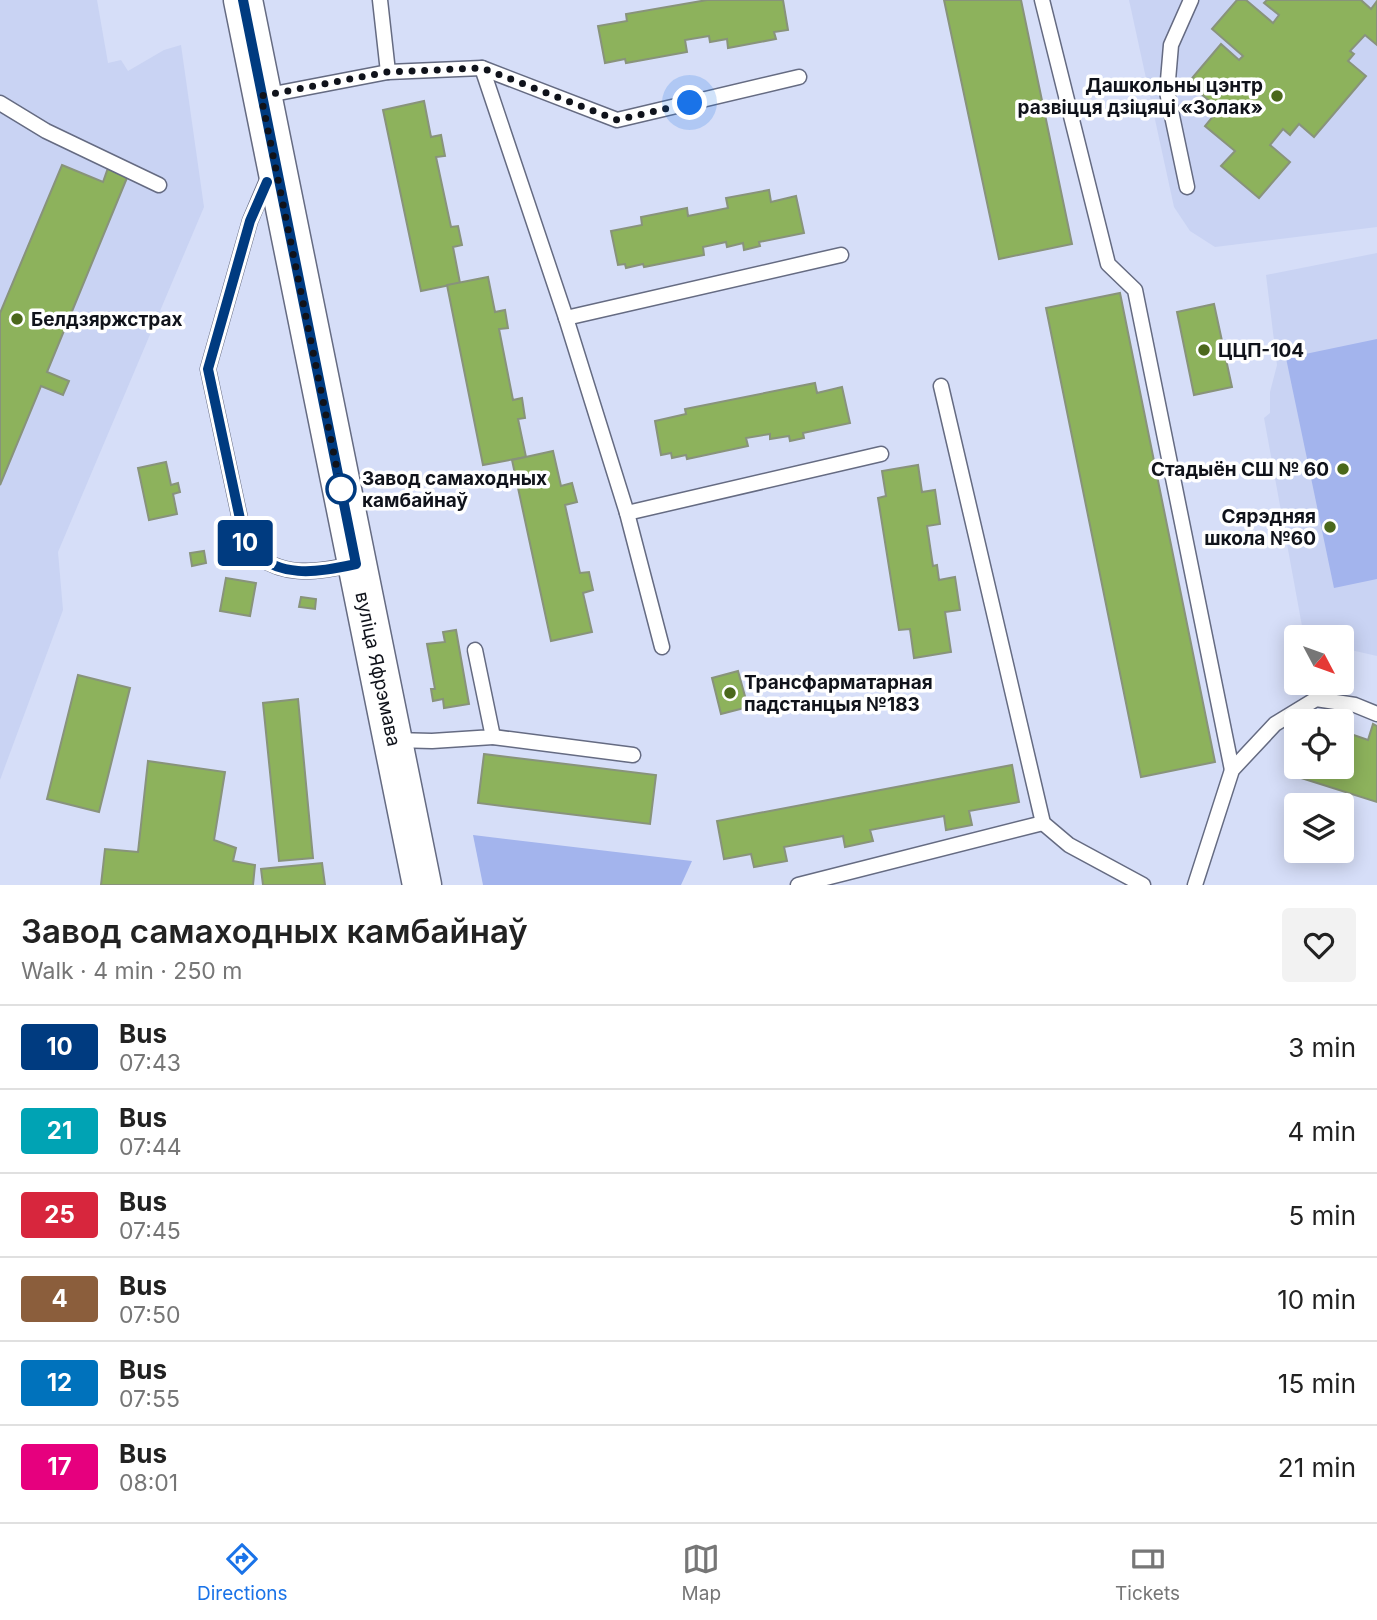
<!DOCTYPE html>
<meta charset="utf-8">
<style>
:root{--surface:#fff;--page:#f2f2f2;--text:#222;--muted:#767676;--line:#e0e0e0;--accent:#1a73e8}
body{margin:0;font-family:Inter,sans-serif;background:var(--page);color:var(--text);height:100vh;display:flex;flex-direction:column;font-size:26px;white-space:nowrap}
*{box-sizing:border-box;margin:0}
p{font-size:23px;color:var(--muted)}
.icon{flex:none;width:38px;height:38px;fill:none;stroke:currentColor;stroke-width:2;stroke-linecap:round;stroke-linejoin:round}
.map{position:relative;height:885px;overflow:hidden}
.panel{display:flex;flex-direction:column;background:var(--surface);flex:1}
.panel>*{flex:none}
.badge{padding:0 14px;border-radius:5px;font-size:24px;line-height:46px}
.needle{width:46px;rotate:131deg}
.fabs{position:absolute;left:1284px;top:625px;display:grid;gap:14px}
.fabs a{display:grid;place-items:center;width:70px;height:70px;border-radius:7px;background:var(--surface);box-shadow:0 4px 18px #0003;font-size:35px}
.you{position:absolute;width:35px;height:35px;margin:-18px;border:5px solid #fff;border-radius:50%;background:#1a73e8;box-shadow:0 0 0 10px #1a73e833}
.map>.badge{position:absolute;translate:-50% -50%;box-shadow:0 0 0 4px #fff}
.round{display:grid;place-items:center;flex:none;width:74px;height:74px;border-radius:7px;background:var(--page)}
.head{display:flex;align-items:center;justify-content:space-between;height:119px;padding:0 21px}
h1{font-size:33px;font-weight:600;line-height:52px}
ul{padding:0;list-style:none}
li{display:flex;align-items:center;gap:21px;height:84px;padding:0 21px;border-top:2px solid var(--line)}
li div{flex:1}
li b{display:block;font-size:26px}
li em{font-style:normal}
li .badge{min-width:77px;font-weight:700;text-align:center}
.menu{display:flex;justify-content:space-around;align-items:center;height:98px;border-top:2px solid var(--line);background:var(--surface);font-size:19px;color:var(--muted)}
.menu a{display:grid;justify-items:center;gap:4px}
.menu .on{color:var(--accent)}
.map>svg:first-child{display:block}
.built{fill:#c9d3f3}
.green{fill:#a3b4ed}
.building{fill:#8db25c;stroke:#88937b;stroke-width:2}
.lines{fill:none;stroke-linecap:round;stroke-linejoin:round}
.lane-casing{stroke:#656b82;stroke-width:17}
.primary-casing{stroke:#656b82;stroke-width:41}
.lane{stroke:#fff;stroke-width:14}
.primary{stroke:#fff;stroke-width:38}
.line-casing{stroke:#fff;stroke-width:16}
.line{stroke:#003b80;stroke-width:10}
.walk{stroke:#10131b;stroke-width:7;stroke-dasharray:0 12.6}
.poi-dot{fill:#4b681c;stroke:#fff;stroke-width:2.5}
.stop-dot{fill:#fff;stroke:#003b80;stroke-width:3.5}
.labels{text-anchor:middle;dominant-baseline:central;stroke-width:7;stroke-linejoin:round;paint-order:stroke}
.poi-label{font-size:19px;font-weight:bold;fill:#10131b;stroke:#fff;text-anchor:end}
.stop-label{font-size:19px;font-weight:bold;fill:#10131b;stroke:#fff;text-anchor:start}
.street-label{font-size:19px;fill:#10131b;stroke:#fff}
</style>
<div class="map">
<svg width="1377" height="885" viewBox="0 0 1377 885">
<rect width="100%" height="100%" fill="#d6def8"/>
<g class="built">
<polygon points="0,0 97,0 108,63 121,60 128,71 164,50 181,45 204,207 58,552 63,610 0,780"/>
<polygon points="1129,0 1377,0 1377,227 1215,247 1190,231 1174,207"/>
<polygon points="1377,253 1377,656 1342,648 1342,637 1304,637 1264,418 1270,413 1270,392 1277,365 1266,275"/>
</g>
<g class="green">
<polygon points="1377,339 1377,579 1334,588 1286,358"/>
<polygon points="473,835 692,861 681,885 483,885"/>
</g>
<g class="building">
<polygon points="707,0 783,0 788,30 774,32 776,39 728,48 727,39 710,42 709,36 685,40 687,52 626,63 625,59 605,63 598,26 627,21 626,14"/>
<polygon points="944,0 1021,0 1072,244 999,259"/>
<polygon points="1237,0 1246,0 1273,23 1279,15 1264,3 1267,0 1361,0 1371,9 1377,1 1377,45 1365,35 1350,51 1354,54 1348,61 1366,76 1314,137 1299,124 1290,135 1283,129 1270,145 1290,162 1259,198 1221,166 1235,151 1205,126 1219,109 1188,83 1221,44 1239,60 1243,56 1212,29"/>
<polygon points="424,101 431,137 441,135 445,156 436,157 451,227 458,226 462,245 453,247 460,283 421,291 383,110"/>
<polygon points="62,165 103,182 109,165 129,173 47,372 69,381 63,395 41,386 0,485 0,313"/>
<polygon points="769,190 771,202 796,196 804,233 759,242 760,246 744,250 743,243 727,247 726,242 703,247 704,255 644,267 643,264 626,268 625,264 618,265 611,231 642,225 641,217 687,208 688,216 728,208 726,198"/>
<polygon points="488,277 495,312 505,310 508,328 499,329 513,400 522,398 525,418 518,419 526,457 483,465 447,285"/>
<polygon points="1120,293 1215,762 1141,777 1046,308"/>
<polygon points="1214,304 1232,387 1194,395 1177,312"/>
<polygon points="815,383 817,393 842,387 850,423 803,433 804,438 790,441 789,436 770,439 770,434 746,438 748,446 687,459 686,455 672,458 671,453 661,455 655,421 686,414 685,409"/>
<polygon points="553,451 561,486 572,483 577,502 565,505 580,573 589,572 593,590 583,593 592,632 551,641 512,460"/>
<polygon points="166,462 171,485 178,483 180,492 173,494 177,514 149,520 138,468"/>
<polygon points="918,465 922,492 935,490 940,524 927,526 933,566 937,565 939,580 955,577 960,610 945,612 951,652 914,658 910,629 899,630 878,498 886,496 882,471"/>
<polygon points="204,551 206,563 192,566 190,553"/>
<polygon points="226,578 256,583 250,616 220,611"/>
<polygon points="301,597 316,599 315,609 299,607"/>
<polygon points="456,630 469,704 444,708 443,699 433,701 431,689 435,689 427,644 445,642 443,632"/>
<polygon points="738,671 748,707 721,714 712,678"/>
<polygon points="78,675 130,688 99,812 47,799"/>
<polygon points="298,699 313,858 279,861 263,703"/>
<polygon points="1373,724 1377,726 1377,802 1295,776 1298,766 1342,766 1342,731 1368,740"/>
<polygon points="484,754 656,775 650,824 478,803"/>
<polygon points="148,761 225,772 214,840 236,848 233,861 255,865 253,885 101,885 105,849 138,852"/>
<polygon points="1012,765 1019,802 969,811 972,825 946,830 944,816 870,830 873,841 845,847 843,836 784,847 787,861 754,867 751,854 724,859 717,821"/>
<polygon points="322,863 325,885 263,885 261,869"/>
</g>
<g class="lines">
<g class="lane-casing">
<g id="lane">
<polyline points="380,0 388,72"/>
<polyline points="1042,0 1108,264 1135,290 1232,770"/>
<polyline points="482,68 566,318 627,513 662,647"/>
<polyline points="263,96 388,72 482,68 617,120 799,77"/>
<polyline points="0,103 46,131 159,185"/>
<path d="M269 176 250 221 208 369 246 547C280 579 314 573 355 564"/>
<polyline points="1187,187 1167,92 1171,45 1191,0"/>
<polyline points="566,318 841,255"/>
<polyline points="941,386 1043,823 1069,845 1143,885"/>
<polyline points="627,513 881,454"/>
<polyline points="493,737 633,755"/>
<polyline points="394,740 432,741 493,737 475,650"/>
<polyline points="798,885 1043,823"/>
<polyline points="1195,885 1232,770 1275,724 1316,699 1355,705 1377,714"/>
</g>
</g>
<g class="primary-casing">
<polyline id="primary" points="243,0 422,885"/>
</g>
<use href="#lane" class="lane"/>
<use href="#primary" class="primary"/>
</g>
<g class="lines">
<g class="line-casing">
<path id="line" d="M243 0 356 564C314 573 280 579 246 547L208 369 250 221 267 182"/>
</g>
<use href="#line" class="line"/>
<polyline class="walk" points="341,489 261,96 387,72 482,68 617,120 690,103"/>
</g>
<g class="poi-dot">
<circle cx="1277" cy="96" r="7"/>
<circle cx="17" cy="319" r="7"/>
<circle cx="1204" cy="350" r="7"/>
<circle cx="1343" cy="469" r="7"/>
<circle cx="1330" cy="527" r="7"/>
<circle cx="730" cy="693" r="7"/>
</g>
<circle class="stop-dot" cx="341" cy="489" r="14"/>
<g class="labels">
<g class="poi-label">
<text x="1263" y="85">Дашкольны цэнтр<tspan x="1263" dy="22">развіцця дзіцяці «Золак»</tspan></text>
<text x="31" y="319" text-anchor="start">Белдзяржстрах</text>
<text x="1218" y="350" text-anchor="start">ЦЦП-104</text>
<text x="1329" y="469">Стадыён СШ № 60</text>
<text x="1316" y="516">Сярэдняя<tspan x="1316" dy="22">школа №60</tspan></text>
<text x="744" y="682" text-anchor="start">Трансфарматарная<tspan x="744" dy="22">падстанцыя №183</tspan></text>
</g>
<g class="stop-label">
<text x="362" y="478">Завод самаходных<tspan x="362" dy="22">камбайнаў</tspan></text>
</g>
<g class="street-label">
<text transform="translate(378 669) rotate(78)">вуліца Яфрэмава</text>
</g>
</g>
</svg>
<div class="fabs">
<a><svg class="needle" viewBox="-14 -14 28 28"><path d="M0-13l5 13h-10z" fill="#e53935"/><path d="M0 13l5-13h-10z" fill="#767676"/></svg></a>
<a><svg class="icon" aria-label="locate" viewBox="0 0 24 24"><circle cx="12" cy="12" r="6"/><path d="M12 2v4M12 18v4M2 12h4M18 12h4"/></svg></a>
<a><svg class="icon" aria-label="layers" viewBox="0 0 24 24"><path d="M12 4l9 5-9 5-9-5zM3 14l9 5 9-5"/></svg></a>
</div>
<div class="you" style="left:690px;top:103px"></div>
<b class="badge" style="left:245px;top:543px;background:#003b80;color:#fff">10</b>
</div>
<section class="panel">
<div class="head"><div><h1>Завод самаходных камбайнаў</h1><p>Walk · 4 min · 250 m</p></div><a class="round"><svg class="icon" aria-label="heart" viewBox="0 0 24 24"><path d="M12 20l-8-8c-3-5 5-10 8-4 3-6 11-1 8 4z"/></svg></a></div>
<ul>
<li><span class="badge" style="background:#003b80;color:#fff">10</span><div><b>Bus</b><p>07:43</p></div><em>3 min</em></li>
<li><span class="badge" style="background:#00a3b4;color:#fff">21</span><div><b>Bus</b><p>07:44</p></div><em>4 min</em></li>
<li><span class="badge" style="background:#d7263d;color:#fff">25</span><div><b>Bus</b><p>07:45</p></div><em>5 min</em></li>
<li><span class="badge" style="background:#8b5e3c;color:#fff">4</span><div><b>Bus</b><p>07:50</p></div><em>10 min</em></li>
<li><span class="badge" style="background:#0072bc;color:#fff">12</span><div><b>Bus</b><p>07:55</p></div><em>15 min</em></li>
<li><span class="badge" style="background:#e6007e;color:#fff">17</span><div><b>Bus</b><p>08:01</p></div><em>21 min</em></li>
</ul>
</section>
<nav class="menu">
<a class="on"><svg class="icon" aria-label="directions" viewBox="0 0 24 24"><path d="M12 3l9 9-9 9-9-9zM9 14v-3h6M13 9l2 2-2 2"/></svg>Directions</a>
<a><svg class="icon" aria-label="map" viewBox="0 0 24 24"><path d="M3 6l6-2 6 2 6-2v14l-6 2-6-2-6 2zM9 4v14M15 6v14"/></svg>Map</a>
<a><svg class="icon" aria-label="tickets" viewBox="0 0 24 24"><path d="M3 7h18v10H3zM15 7v10"/></svg>Tickets</a>
</nav>
